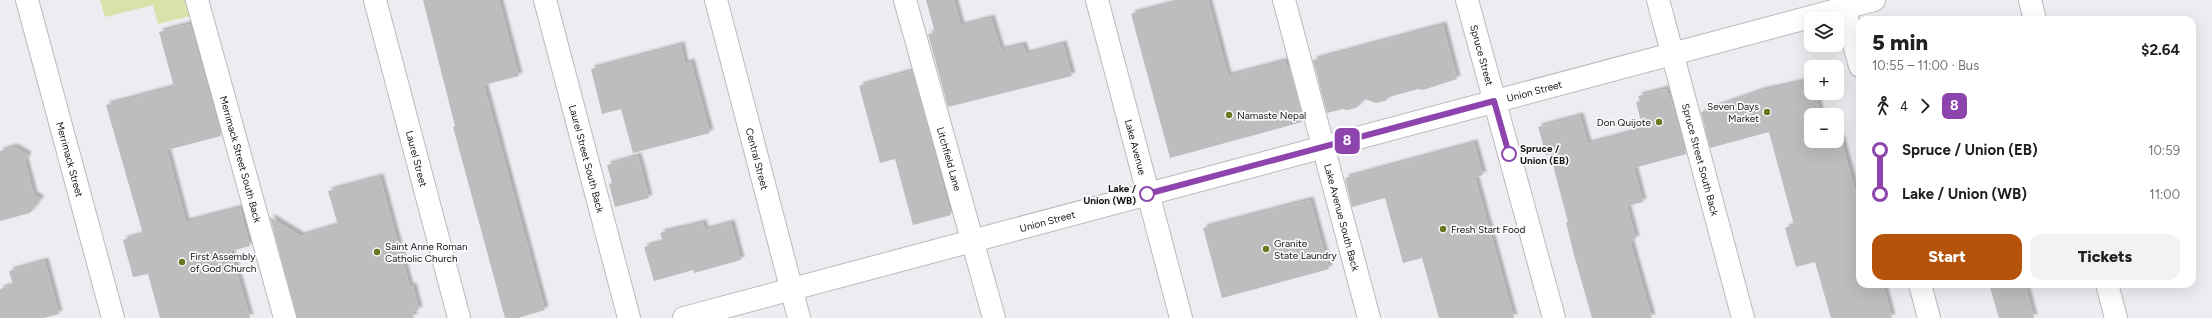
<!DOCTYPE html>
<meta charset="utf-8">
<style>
:root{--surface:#fff;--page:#f2f2f2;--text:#202124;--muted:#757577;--accent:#b45309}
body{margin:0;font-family:Figtree,sans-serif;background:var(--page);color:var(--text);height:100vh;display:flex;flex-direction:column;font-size:15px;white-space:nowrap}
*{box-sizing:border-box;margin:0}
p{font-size:13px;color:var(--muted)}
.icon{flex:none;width:22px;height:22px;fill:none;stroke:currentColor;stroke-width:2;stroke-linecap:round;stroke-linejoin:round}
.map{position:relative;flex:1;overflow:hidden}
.sheet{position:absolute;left:1856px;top:16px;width:340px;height:272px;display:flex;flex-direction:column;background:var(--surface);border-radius:12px;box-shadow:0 4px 16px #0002}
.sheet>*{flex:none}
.badge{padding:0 8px;border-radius:6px;font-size:14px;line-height:26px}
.fabs{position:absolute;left:1804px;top:12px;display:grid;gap:8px}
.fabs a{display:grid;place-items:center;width:40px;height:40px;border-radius:8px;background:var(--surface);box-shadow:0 4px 16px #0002;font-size:20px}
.map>.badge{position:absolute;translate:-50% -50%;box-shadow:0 0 0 2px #fff}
.legs{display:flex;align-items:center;gap:6px;height:44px;padding:0 16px;font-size:13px}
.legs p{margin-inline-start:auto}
.headline{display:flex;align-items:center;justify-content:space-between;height:68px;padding:0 16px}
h1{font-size:22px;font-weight:800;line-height:30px}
.primary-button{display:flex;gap:8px;margin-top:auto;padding:8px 16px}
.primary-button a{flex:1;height:46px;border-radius:12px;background:var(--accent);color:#fff;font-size:16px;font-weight:800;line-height:46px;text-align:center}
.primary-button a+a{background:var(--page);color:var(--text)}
ul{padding:0 16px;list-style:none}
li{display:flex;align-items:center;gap:14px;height:44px;font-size:15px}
li i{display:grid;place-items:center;width:6px;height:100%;margin:0 5px;background:currentColor}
li i::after{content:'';width:10px;height:10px;margin:-5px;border:3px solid;border-radius:50%;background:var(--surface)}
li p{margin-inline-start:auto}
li:first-child i{background:linear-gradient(#0000 50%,currentColor 0)}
li:last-child i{background:linear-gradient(currentColor 50%,#0000 0)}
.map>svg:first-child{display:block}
.green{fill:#d8e3a9}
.building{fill:#bebcbf;filter:url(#shadow)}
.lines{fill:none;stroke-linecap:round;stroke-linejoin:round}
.minor-casing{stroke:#bbb9bd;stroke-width:24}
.minor{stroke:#fff;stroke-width:22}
.line-1-casing{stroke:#fff;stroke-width:9}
.line-1{stroke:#8e44ad;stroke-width:6}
.poi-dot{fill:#6c7722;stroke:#fcf9fd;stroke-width:1.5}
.stop-1-dot{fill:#fff;stroke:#8e44ad;stroke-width:2}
.labels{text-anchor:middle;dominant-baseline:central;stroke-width:3.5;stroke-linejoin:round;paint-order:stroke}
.street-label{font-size:10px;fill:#141415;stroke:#fcf9fd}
.poi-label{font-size:10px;fill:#141415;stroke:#fcf9fd;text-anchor:start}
.stop-label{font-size:10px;font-weight:bold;fill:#141415;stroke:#fcf9fd;text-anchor:start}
</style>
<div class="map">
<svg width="2212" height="318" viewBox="0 0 2212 318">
<defs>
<filter id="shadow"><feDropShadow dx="3.5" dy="-3.5" stdDeviation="1" flood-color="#0004"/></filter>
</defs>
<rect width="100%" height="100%" fill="#eeecf0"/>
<polygon class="green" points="100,0 185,0 190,16 158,24 153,5 105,17"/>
<g class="building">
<polygon points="423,0 499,0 519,76 484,85 545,310 518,318 505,318 453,127 455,126"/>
<polygon points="926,0 954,0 961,26 991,18 1001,50 1023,45 1026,54 1063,44 1072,76 948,107 928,34 935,33"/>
<polygon points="1185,0 1208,0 1228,76 1285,61 1287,67 1289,67 1303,120 1302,122 1170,158 1131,14"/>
<polygon points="190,24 221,136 167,150 186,222 240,208 250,246 231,251 250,318 160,318 148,274 133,277 123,240 143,234 106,105 174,87 159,32"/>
<polygon points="1443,25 1457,79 1423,90 1418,89 1389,97 1385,101 1376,103 1365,99 1356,108 1347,110 1343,109 1327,113 1313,60"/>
<polygon points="681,45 685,64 691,62 710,133 633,153 621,109 602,114 591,69"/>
<polygon points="912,71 951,215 913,225 895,159 880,163 859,86"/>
<polygon points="1811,80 1811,93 1815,93 1821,115 1811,115 1811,141 1837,141 1841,138 1860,208 1860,284 1883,284 1892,318 1831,318 1815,262 1796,267 1785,228 1794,225 1769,132 1710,148 1701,112 1761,91"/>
<polygon points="1666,89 1667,94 1669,93 1686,154 1634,168 1643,202 1627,206 1636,239 1630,241 1652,318 1592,318 1574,255 1566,222 1568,222 1550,154 1546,155 1538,127 1580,116 1588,144 1643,129 1636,102 1640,101 1638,96"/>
<polygon points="1474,143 1483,175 1475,177 1514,318 1439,318 1422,258 1403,263 1385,198 1352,207 1345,178"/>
<polygon points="14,147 28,155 25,161 34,195 41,199 30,213 0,221 0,151"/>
<polygon points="638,156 649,198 615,207 609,184 612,183 607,165"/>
<polygon points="380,177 410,287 413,286 419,310 412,312 414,318 297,318 270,217 301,236 338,225 328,191"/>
<polygon points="1310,200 1329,269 1222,298 1203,228"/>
<polygon points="703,223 705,230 731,223 741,260 694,273 693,270 654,281 644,247 663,242 660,233"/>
<polygon points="45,261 59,314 44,318 0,318 0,289 13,285 9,271"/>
<polygon points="1989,284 2025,284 2034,318 1999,318"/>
</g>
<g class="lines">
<g class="minor-casing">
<g id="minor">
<path id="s1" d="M27 0 113 318"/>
<path id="s2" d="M197 0 285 318"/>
<path id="s3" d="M375 0 459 318"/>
<path id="s4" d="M545 0 629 318"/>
<path id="s5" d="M716 0 799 318"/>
<path id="s6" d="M905 0 994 318"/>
<path id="s7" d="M1097 0 1181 318"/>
<path id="s8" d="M1284 0 1369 318"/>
<path id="s9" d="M1467 0 1554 318"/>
<path id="s10" d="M1658 0 1743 318"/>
<polyline points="1842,0 1860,66"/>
<polyline points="2030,0 2035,20"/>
<polyline points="1920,284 1929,318"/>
<polyline points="2107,284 2116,318"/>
<path id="s11" d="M684 318 1874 0"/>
</g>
</g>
<use href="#minor" class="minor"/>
</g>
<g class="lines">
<g class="line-1-casing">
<polyline id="line-1" points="1147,194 1494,101 1509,154"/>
</g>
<use href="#line-1" class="line-1"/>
</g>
<g class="poi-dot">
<circle cx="1767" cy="112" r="4"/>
<circle cx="1229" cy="115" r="4"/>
<circle cx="1659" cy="122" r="4"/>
<circle cx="1443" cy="229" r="4"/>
<circle cx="1266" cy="249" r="4"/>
<circle cx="377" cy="252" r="4"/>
<circle cx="182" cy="262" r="4"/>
</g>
<g class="stop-1-dot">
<circle cx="1509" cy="154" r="7"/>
<circle cx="1147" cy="194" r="7"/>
</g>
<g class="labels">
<g class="street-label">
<text stroke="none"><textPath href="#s9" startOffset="57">Spruce Street</textPath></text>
<text stroke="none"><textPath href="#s11" startOffset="880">Union Street</textPath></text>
<text stroke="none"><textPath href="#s7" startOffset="152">Lake Avenue</textPath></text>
<text stroke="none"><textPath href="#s1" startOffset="165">Merrimack Street</textPath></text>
<text stroke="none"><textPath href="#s2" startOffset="165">Merrimack Street South Back</textPath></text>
<text stroke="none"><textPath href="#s3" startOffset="164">Laurel Street</textPath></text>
<text stroke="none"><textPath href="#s4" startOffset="164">Laurel Street South Back</textPath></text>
<text stroke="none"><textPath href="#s5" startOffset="164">Central Street</textPath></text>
<text stroke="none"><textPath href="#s6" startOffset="165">Litchfield Lane</textPath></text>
<text stroke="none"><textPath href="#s10" startOffset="165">Spruce Street South Back</textPath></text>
<text stroke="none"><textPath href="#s8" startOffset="225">Lake Avenue South Back</textPath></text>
<text stroke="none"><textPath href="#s11" startOffset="376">Union Street</textPath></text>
</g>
<g class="poi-label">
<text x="1759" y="106" text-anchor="end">Seven Days<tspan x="1759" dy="12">Market</tspan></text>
<text x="1237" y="115">Namaste Nepal</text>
<text x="1651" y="122" text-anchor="end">Don Quijote</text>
<text x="1451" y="229">Fresh Start Food</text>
<text x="1274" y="243">Granite<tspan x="1274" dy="12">State Laundry</tspan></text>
<text x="385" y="246">Saint Anne Roman<tspan x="385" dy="12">Catholic Church</tspan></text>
<text x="190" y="256">First Assembly<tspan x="190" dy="12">of God Church</tspan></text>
</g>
<g class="stop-label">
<text x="1520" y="148">Spruce /<tspan x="1520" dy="12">Union (EB)</tspan></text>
<text x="1136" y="188" text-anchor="end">Lake /<tspan x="1136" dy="12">Union (WB)</tspan></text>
</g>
</g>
</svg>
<div class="fabs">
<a><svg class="icon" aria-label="layers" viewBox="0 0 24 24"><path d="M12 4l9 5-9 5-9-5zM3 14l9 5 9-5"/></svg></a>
<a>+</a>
<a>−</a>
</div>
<b class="badge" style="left:1347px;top:141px;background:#8e44ad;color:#fff">8</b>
<section class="sheet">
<div class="headline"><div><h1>5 min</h1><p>10:55 – 11:00 · Bus</p></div><b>$2.64</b></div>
<div class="legs"><svg class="icon" aria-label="walk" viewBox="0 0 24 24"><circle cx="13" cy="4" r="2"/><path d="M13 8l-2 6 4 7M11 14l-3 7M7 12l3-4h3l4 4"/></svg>4<svg class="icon" aria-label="forward" viewBox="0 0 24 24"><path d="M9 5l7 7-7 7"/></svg><b class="badge" style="background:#8e44ad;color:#fff">8</b></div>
<ul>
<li><i style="color:#8e44ad"></i><b>Spruce / Union (EB)</b><p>10:59</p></li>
<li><i style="color:#8e44ad"></i><b>Lake / Union (WB)</b><p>11:00</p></li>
</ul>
<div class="primary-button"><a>Start</a><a>Tickets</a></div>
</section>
</div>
